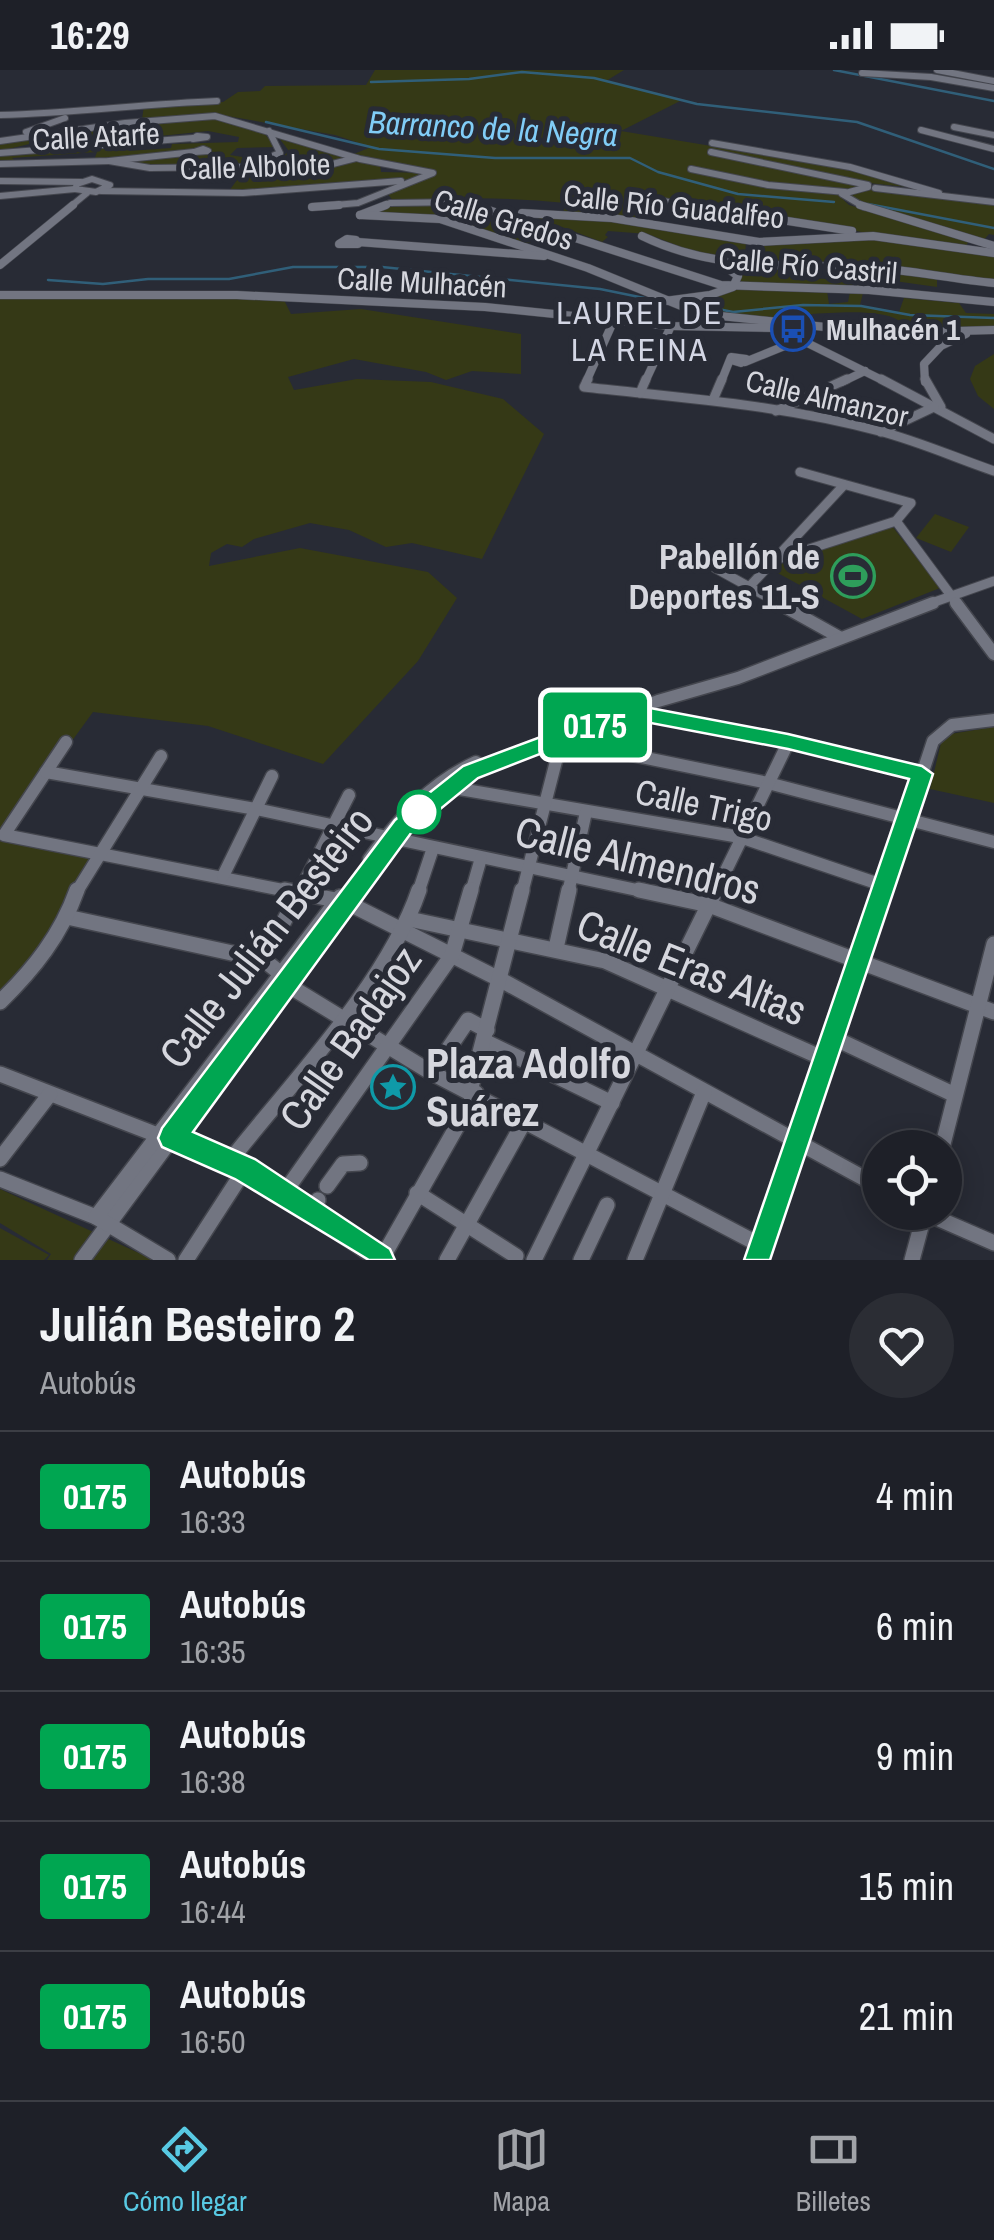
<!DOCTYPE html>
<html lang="es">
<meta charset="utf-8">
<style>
:root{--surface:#1e2028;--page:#2b2d34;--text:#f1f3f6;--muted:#a1a3a8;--line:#3c3e45;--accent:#58c9e3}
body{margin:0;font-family:"Archivo Narrow",sans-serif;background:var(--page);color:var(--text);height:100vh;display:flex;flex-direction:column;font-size:38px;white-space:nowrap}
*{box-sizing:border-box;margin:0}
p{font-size:32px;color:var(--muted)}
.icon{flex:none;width:55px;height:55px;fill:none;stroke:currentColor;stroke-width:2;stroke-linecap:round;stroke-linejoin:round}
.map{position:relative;height:1190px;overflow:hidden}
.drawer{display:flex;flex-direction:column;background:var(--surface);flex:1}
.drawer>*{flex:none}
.badge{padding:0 20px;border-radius:8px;font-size:35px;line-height:65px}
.tools{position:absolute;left:862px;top:1060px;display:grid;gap:20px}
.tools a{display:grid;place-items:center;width:100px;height:100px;border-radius:50%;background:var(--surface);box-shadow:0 5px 25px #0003,0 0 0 2px var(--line);font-size:50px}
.map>.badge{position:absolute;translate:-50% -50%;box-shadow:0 0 0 5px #fff}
.round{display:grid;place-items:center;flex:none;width:105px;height:105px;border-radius:52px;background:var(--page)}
.summary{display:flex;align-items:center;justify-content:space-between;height:170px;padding:0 40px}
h1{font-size:48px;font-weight:700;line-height:75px}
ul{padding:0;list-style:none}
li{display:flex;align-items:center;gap:30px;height:130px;padding:0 40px;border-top:2px solid var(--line)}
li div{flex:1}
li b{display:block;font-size:38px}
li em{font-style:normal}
li .badge{min-width:110px;font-weight:700;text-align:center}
.status{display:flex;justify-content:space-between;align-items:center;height:70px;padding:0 50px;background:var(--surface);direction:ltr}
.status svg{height:28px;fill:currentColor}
.menu{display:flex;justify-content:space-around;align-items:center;height:140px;border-top:2px solid var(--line);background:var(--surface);font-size:28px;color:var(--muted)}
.menu a{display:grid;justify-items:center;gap:5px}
.menu .selected{color:var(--accent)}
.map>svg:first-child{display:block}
.green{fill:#353916}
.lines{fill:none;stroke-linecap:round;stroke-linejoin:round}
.stream{stroke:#305f79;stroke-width:2.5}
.minor-far4-casing{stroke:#44464e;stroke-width:8}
.minor-far3-casing{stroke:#44464e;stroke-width:9}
.minor-far2-casing{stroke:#44464e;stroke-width:11}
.minor-far1-casing{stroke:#44464e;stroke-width:15}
.minor-casing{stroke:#44464e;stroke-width:18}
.minor-far4{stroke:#727581;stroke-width:6}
.minor-far3{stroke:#727581;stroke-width:8}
.minor-far2{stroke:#727581;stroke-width:9}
.minor-far1{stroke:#727581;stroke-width:12}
.minor{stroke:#727581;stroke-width:15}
.line{fill:#00a651;stroke:#fff;stroke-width:2.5}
.stop-dot{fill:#fff;stroke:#00a651;stroke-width:5}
.labels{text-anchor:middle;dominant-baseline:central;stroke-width:10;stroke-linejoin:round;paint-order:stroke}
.far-street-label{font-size:30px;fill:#d6d7de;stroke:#282b35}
.far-poi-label{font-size:30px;font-weight:bold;fill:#d6d7de;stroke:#282b35;text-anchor:start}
.far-water-label{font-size:32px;font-style:italic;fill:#81cdf7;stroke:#282b35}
.far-neighbourhood-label{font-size:32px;letter-spacing:2.5px;fill:#d3d6e4;stroke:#282b35}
.poi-label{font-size:35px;font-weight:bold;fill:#d6d7de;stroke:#282b35;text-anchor:end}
.street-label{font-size:35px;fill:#d6d7de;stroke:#282b35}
.near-street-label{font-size:42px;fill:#d6d7de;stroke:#282b35}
.near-poi-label{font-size:42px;font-weight:bold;fill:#d6d7de;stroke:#282b35;text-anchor:start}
</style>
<div class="status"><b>16:29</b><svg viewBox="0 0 49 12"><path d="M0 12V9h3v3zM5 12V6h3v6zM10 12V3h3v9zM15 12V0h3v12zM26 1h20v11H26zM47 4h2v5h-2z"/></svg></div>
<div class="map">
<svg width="994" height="1190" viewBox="0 0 994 1190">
<rect width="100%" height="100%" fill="#282b35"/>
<g class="green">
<path d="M375 0H624L606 11 682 30 621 61 844 98 926 119 869 113 837 124 849 135 969 170 965 179 645 126 641 150 563 143 566 133C508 127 452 127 394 132L387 123 434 105 436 100 354 84 371 77 335 65 216 44 142 50 144 35 223 32 238 22 260 21 265 16 366 15Z"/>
<path d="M212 47 263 62 276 77 237 78 230 85 261 90C214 100 167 97 120 91L211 84 205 78 94 90 97 82 12 88 17 92H0V85L132 74 129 81 171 78 172 74 238 72 239 67 208 61 141 68V62L50 69 0 81V72L122 54Z"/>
<path d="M279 68 347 87C314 96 285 102 252 96L279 90 289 81Z"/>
<polygon points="360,90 380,93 381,102 428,103 412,109 229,121 245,99 271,104"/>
<polygon points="871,120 994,133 994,165 989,164 983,171 849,129 850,123"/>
<polygon points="463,134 563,163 555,168 532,160 525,167 531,172 526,174 434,146 367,144 385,136"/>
<polygon points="533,146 597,149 746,172 745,185 764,186 764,173 878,169 994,185 994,210 856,195 716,191 648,164 608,161 605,165 608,167 602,172"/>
<polygon points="737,198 803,201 807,208 827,209 826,200 842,199 847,208 864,207 864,199 937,208 937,217 866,207 866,218 742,214"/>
<path d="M738 218 827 221 829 234 848 232 850 222 863 223 860 235 899 242 904 228 959 233 966 243 994 244V258L908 260C904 257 902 252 898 250 875 235 799 246 772 247 739 249 708 242 678 232L710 228Z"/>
<polygon points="0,228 283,228 291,244 361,239 521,264 521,304 472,301 446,310 426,302 354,289 288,307 294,320 357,309 431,312 503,329 544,364 482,489 412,473 386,477 349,460 310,453 254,469 242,477 227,474 211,483 209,496 300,478 428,502 457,528 418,591 323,694 208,656 93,642 2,767 91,788 58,855 0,928"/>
<polygon points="994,284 994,339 978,326 970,309 975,296"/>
<polygon points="935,444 969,457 951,482 916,468"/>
<polygon points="892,456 940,518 862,549 774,501 778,495"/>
<polygon points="994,657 994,733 930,719 941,673 950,664"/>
<polygon points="0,1119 154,1190 47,1190 51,1184 0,1153"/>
<polygon points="0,1158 49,1185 44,1190 0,1190"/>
</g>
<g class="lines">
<g class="stream">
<polyline points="834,0 994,31"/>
<polyline points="371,12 469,9 522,2 594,8 697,34 857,52 994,99"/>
<polyline points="266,52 379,79 495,88 630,88 658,102 738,124 834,132"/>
<polyline points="868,134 994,158"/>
<polyline points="48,210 103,214 148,209 229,209 293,197 382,197 600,219 659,231"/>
<polyline points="683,232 733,242 803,235 861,236 910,245 994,248"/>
</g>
<g class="minor-far4-casing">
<g id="minor-far4">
<polyline points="937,0 994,11"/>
<polyline points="862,3 931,7 994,18"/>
<path d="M0 45C73 43 144 34 217 31"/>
<polyline points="954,57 994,65"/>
<polyline points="921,60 994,79"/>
<polyline points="26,62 65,48"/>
<polygon points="197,66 207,67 193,69"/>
<polyline points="0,71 125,53 215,46 360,89 433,103 358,133 312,137"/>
<polyline points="712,73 850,97 939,123"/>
<polygon points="203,79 208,81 194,82"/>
<polyline points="711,82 868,115"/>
<polyline points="0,83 193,68"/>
<polyline points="109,91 150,98 238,97 278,102 313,99 356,88"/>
<polyline points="0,94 109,91 194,82"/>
<polyline points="248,95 280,83 269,61"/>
<polyline points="691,99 768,115 845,122"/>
<polygon points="92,109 110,115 96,122 75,119 77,114"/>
<polyline points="0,111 81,112"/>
<polyline points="875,118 994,132"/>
<polyline points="101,121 243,123 401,111"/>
<polyline points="0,126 75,119"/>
<polyline points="649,129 701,137"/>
<polyline points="70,137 87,123"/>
<polyline points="380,137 390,133 463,132 483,137"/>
<polyline points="864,137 842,124 868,117"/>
</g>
</g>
<g class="minor-far3-casing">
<g id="minor-far3">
<polyline points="473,135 721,215 869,220 994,232"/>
<polyline points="685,135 852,161"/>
<polyline points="860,135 994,176"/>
<polyline points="312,137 339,135"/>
<polyline points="522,143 612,148 759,172 873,166 994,183"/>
<polyline points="360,145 386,135"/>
<polyline points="360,145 440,149 588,198 701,244 883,263 994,260"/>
<path d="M642 166C714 201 785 194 863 197 907 199 950 209 994 213"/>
<polygon points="347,169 356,170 358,174 339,174"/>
<polyline points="358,172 544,186"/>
<polyline points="0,195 73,135"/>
<polyline points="0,225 237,225 485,237 671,256 777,258 886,312"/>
<polyline points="665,231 710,225 733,217 738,206 724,196"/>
<polyline points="745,292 804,268"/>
<polyline points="586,312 614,250"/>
<polyline points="645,312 671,256"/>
<polyline points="721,312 731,287 746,289 741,293 731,290"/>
<polyline points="842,312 865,301"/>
<polyline points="925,312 924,294 941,276 966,264"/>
</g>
</g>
<g class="minor-far2-casing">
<g id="minor-far2">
<path d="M588 309 584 317C683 328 782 335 879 361 918 371 956 388 994 401"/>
<polyline points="881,309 994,369"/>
<polyline points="925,309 941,337"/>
<polyline points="640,323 646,309"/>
<polyline points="713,330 722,309"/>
<polyline points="776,341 847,309"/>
<polyline points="881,362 934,337"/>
<polyline points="896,451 958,535"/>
<polyline points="775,490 896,451 911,433 800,402"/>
<polyline points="715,498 782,535"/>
<polyline points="749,517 844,415"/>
<polyline points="926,535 994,511"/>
</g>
</g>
<g class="minor-far1-casing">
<g id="minor-far1">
<polyline points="778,533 839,567"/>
<polyline points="956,533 994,584"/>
<polyline points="633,642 789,671 922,704"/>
<polyline points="563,671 768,713 994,772"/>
<polyline points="66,672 4,765 298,823"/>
<polyline points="46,702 256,739 651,823"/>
<polyline points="448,717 740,767 885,816"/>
<path d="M369 789C398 749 430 713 476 692"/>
<polyline points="223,806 272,706"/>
<polyline points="76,823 161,686"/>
<polyline points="299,823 349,725"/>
<path d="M353 823C387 776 422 734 471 702L658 631 738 608 933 533"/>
<polyline points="418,823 433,778"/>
<polyline points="471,823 481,788"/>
<polyline points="522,823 562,668"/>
<polyline points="568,823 586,742"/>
<polyline points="715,823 789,671"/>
<polyline points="883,823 933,671 952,655 994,650"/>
</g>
</g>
<g class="minor-casing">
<g id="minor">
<polyline points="285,820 346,832 501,910 880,1117"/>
<polyline points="639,820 709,835 994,942"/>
<polyline points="67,847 264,890 280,903 286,914 432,1003 764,1177"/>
<polyline points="409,849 605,891 829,991"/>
<polyline points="556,878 569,820"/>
<polyline points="264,890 300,820"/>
<path d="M0 932C34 899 61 865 77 820"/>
<polyline points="836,969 955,1025"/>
<polyline points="484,971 612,1033"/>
<polyline points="432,1003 468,950 487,960"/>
<polyline points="0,1004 245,1099 379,1190"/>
<polyline points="470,1021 522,820"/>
<polyline points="942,1078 994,874"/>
<polyline points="0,1089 50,1024"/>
<path d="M229 1092C291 1013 387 914 419 820"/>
<polyline points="0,1109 96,1147"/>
<polyline points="327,1116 343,1094 360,1093"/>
<polyline points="417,1123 516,1186"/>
<polyline points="282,1126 452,885 471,820"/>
<polyline points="923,1142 994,1173"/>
<polyline points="309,1143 318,1130"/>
<polyline points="82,1190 355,820"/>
<polyline points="168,1190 96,1147 340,827"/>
<polyline points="186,1190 245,1099"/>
<polyline points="381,1190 476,1023"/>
<polyline points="447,1190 525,1050"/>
<polyline points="534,1190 716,820"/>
<polyline points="581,1190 607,1135"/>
<polyline points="635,1190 704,1022"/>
<polyline points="759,1190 884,820"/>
<polyline points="912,1190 925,1142"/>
</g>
</g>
<use href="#minor-far4" class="minor-far4"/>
<use href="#minor-far3" class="minor-far3"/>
<use href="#minor-far2" class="minor-far2"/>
<use href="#minor-far1" class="minor-far1"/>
<use href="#minor" class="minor"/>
</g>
<polygon class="line" points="629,634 788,664 922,696 933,704 770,1190 744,1190 909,709 788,679 630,649 478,708 411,763 193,1062 255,1089 390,1179 395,1190 369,1190 235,1109 162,1077 158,1068 162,1058 395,750 463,696"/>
<defs>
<g id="bus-ring" transform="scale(2.25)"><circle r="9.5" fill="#282b35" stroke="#1a4fb4" stroke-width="1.5"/><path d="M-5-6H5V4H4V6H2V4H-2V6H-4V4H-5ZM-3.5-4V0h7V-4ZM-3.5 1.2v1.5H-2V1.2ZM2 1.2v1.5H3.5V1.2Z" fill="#1a4fb4"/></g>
<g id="stadium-ring" transform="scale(2.25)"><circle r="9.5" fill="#282b35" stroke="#2e9e5b" stroke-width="1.5"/><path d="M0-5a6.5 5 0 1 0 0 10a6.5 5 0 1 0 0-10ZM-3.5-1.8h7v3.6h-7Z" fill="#2e9e5b"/></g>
<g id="sight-ring" transform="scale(2.25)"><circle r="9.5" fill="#282b35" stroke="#0f9aa8" stroke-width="1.5"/><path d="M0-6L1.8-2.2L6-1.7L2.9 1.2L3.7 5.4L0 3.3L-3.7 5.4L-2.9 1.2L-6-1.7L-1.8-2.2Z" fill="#0f9aa8"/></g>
</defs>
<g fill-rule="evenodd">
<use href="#bus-ring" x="793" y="259"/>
<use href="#stadium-ring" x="853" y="506"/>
<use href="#sight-ring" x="393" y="1017"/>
</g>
<circle class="stop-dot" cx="419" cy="742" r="20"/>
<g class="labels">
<g class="far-street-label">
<text transform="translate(96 66) rotate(-3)">Calle Atarfe</text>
<text transform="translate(255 96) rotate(-2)">Calle Albolote</text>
<text transform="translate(674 136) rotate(6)">Calle Río Guadalfeo</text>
<text transform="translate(504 149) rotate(17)">Calle Gredos</text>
<text transform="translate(808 195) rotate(5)">Calle Río Castril</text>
<text transform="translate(422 212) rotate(3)">Calle Mulhacén</text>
<text transform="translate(827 328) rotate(13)">Calle Almanzor</text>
</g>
<g class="far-poi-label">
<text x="826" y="259">Mulhacén 1</text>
</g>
<g class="far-water-label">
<text transform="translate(493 58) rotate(3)">Barranco de la Negra</text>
</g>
<g class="far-neighbourhood-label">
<text x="640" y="242">LAUREL DE<tspan x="640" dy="37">LA REINA</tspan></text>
</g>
<g class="poi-label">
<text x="820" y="486">Pabellón de<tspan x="820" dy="40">Deportes 11-S</tspan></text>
</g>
<g class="street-label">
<text transform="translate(704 735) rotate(12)">Calle Trigo</text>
</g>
<g class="near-street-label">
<text transform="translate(638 790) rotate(14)">Calle Almendros</text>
<text transform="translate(266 867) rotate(-52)">Calle Julián Besteiro</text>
<text transform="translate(692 897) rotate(22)">Calle Eras Altas</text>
<text transform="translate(350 968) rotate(-55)">Calle Badajoz</text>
</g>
<g class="near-poi-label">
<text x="426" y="993">Plaza Adolfo<tspan x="426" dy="48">Suárez</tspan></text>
</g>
</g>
</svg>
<div class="tools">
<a><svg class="icon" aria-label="locate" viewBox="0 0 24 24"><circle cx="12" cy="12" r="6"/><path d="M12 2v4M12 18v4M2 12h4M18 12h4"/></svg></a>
</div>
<b class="badge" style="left:595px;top:655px;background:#00a651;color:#fff">0175</b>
</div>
<section class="drawer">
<div class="summary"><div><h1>Julián Besteiro 2</h1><p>Autobús</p></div><a class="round"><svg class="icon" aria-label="heart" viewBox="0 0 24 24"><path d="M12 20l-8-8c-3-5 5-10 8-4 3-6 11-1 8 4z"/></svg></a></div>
<ul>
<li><span class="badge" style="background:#00a651;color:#fff">0175</span><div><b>Autobús</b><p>16:33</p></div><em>4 min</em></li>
<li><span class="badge" style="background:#00a651;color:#fff">0175</span><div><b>Autobús</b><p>16:35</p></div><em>6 min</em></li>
<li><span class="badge" style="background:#00a651;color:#fff">0175</span><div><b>Autobús</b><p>16:38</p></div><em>9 min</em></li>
<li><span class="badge" style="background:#00a651;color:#fff">0175</span><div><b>Autobús</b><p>16:44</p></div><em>15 min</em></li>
<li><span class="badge" style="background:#00a651;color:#fff">0175</span><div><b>Autobús</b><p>16:50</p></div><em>21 min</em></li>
</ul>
</section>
<nav class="menu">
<a class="selected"><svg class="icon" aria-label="directions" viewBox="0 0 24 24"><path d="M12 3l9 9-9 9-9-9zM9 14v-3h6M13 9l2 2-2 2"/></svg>Cómo llegar</a>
<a><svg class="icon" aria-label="map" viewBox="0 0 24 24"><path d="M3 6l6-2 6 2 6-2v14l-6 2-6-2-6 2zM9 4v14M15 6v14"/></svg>Mapa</a>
<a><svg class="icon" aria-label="tickets" viewBox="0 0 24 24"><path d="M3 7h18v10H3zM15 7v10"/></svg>Billetes</a>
</nav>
